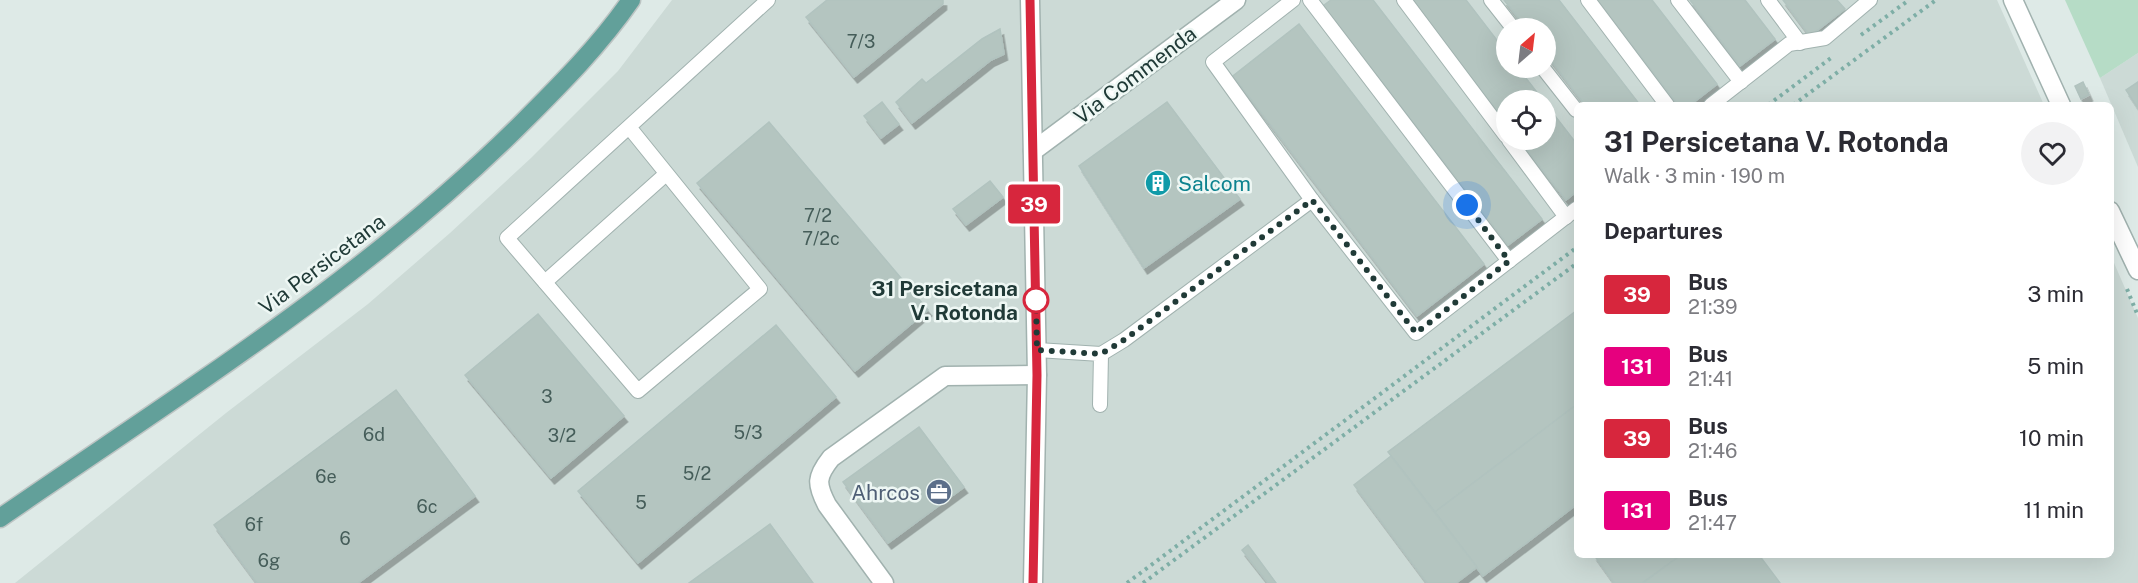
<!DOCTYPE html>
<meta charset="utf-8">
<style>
:root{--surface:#fff;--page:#f2f2f3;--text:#2b2b33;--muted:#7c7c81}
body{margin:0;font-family:"Public Sans",sans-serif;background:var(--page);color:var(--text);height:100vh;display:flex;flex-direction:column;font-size:22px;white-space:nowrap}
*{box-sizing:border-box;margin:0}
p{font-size:20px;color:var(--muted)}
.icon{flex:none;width:33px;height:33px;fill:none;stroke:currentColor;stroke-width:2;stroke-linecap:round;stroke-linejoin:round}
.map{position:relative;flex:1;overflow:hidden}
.side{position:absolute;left:1574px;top:102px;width:540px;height:456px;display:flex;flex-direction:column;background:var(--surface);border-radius:9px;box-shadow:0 6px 24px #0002}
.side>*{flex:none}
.badge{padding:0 12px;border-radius:4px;font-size:21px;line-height:39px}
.needle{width:39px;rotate:28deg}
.buttons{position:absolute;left:1496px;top:18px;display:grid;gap:12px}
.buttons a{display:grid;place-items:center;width:60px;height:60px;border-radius:50%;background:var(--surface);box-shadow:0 6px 24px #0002;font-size:30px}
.you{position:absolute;width:30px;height:30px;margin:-15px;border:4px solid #fff;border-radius:50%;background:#1a73e8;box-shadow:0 0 0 9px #1a73e833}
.map>.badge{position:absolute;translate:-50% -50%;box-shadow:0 0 0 3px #fff}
h2{padding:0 30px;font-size:22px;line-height:54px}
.round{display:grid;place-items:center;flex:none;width:63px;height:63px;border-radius:32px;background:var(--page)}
.overview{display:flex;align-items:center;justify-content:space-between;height:102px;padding:0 30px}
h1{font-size:28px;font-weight:700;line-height:45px}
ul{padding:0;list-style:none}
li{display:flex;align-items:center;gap:18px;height:72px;padding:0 30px}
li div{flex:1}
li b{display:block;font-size:22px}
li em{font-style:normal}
li .badge{min-width:66px;font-weight:700;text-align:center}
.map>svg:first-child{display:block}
.built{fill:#ccdad6;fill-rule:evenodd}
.green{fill:#b6dcc6}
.building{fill:#b4c5c0;stroke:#b1c3bf;stroke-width:1.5;filter:url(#shadow)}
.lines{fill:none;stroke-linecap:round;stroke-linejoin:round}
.lane-casing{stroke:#a1b2af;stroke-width:16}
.street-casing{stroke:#a1b2af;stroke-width:21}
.primary-casing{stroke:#bcc4c3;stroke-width:21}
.path{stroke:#7eaea6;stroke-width:4;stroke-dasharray:3 4.5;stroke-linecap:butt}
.lane{stroke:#fff;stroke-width:14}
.street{stroke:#fff;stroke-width:18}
.primary{stroke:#62a09a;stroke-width:18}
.line-casing{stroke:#fff;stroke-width:14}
.line{stroke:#d7263d;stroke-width:9}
.walk{stroke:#203a37;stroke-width:6;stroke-dasharray:0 10.8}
.stop-dot{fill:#fff;stroke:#d7263d;stroke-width:3}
.labels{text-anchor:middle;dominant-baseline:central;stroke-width:5;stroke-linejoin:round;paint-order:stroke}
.number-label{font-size:18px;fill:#455d59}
.street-label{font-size:21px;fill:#203a37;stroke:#eef7f4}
.culture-label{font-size:21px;fill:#0d838f;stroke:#eef7f4;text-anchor:start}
.stop-label{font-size:21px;font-weight:bold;fill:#203a37;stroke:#eef7f4;text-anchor:end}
.service-label{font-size:21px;fill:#4e5e75;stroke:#eef7f4;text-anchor:end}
</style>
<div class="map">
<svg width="2138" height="583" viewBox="0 0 2138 583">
<defs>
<filter id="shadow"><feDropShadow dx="3.5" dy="6" stdDeviation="0" flood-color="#0004"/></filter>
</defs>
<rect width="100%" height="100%" fill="#deeae7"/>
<g class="built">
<path d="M672 0H1997L2044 105H1576V555H2110L2111 256 2138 318V583H15L226 413 368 304 450 233 531 158 618 71ZM1506 28H1545V68H1506ZM1506 100H1545V140H1506Z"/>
<polygon points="2138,53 2138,167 2100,78"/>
</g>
<polygon class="green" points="2065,0 2138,0 2138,53 2100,78"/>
<g class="building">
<polygon points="827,0 943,0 943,4 854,77 806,17"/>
<polygon points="1331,0 1373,0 1542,219 1508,245 1323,6"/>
<polygon points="1411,0 1466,0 1506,52 1506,68 1518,68 1543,100 1506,100 1506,123"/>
<polygon points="1504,0 1559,0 1640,105 1585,105 1545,53 1545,28 1526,28"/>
<polygon points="1597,0 1652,0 1717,84 1690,105 1678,105"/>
<polygon points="1690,0 1745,0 1775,39 1740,66"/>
<polygon points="1783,0 1837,0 1845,9 1810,36"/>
<polygon points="1299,24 1484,264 1417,316 1233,76"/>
<polygon points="1000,29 1004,54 991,60 912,123 896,102 922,79 926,83 982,39"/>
<polygon points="2083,82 2089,95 2081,99 2075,86"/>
<polygon points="2138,82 2138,108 2126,90"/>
<polygon points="882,102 899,124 881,138 864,116"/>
<polygon points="1167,102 1240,199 1144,268 1079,166"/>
<polygon points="1545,103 1576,143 1576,192 1566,200 1519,140 1545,140"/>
<polygon points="769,122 928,310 855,371 697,183"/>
<polygon points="990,181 1003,197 966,225 953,209"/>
<polygon points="1576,311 1576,405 1435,512 1388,452"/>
<polygon points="538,314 624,416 551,478 465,375"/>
<polygon points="776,325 836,397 638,563 578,491"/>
<polygon points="396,390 475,496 358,583 257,583 214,525"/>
<polygon points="1576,405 1576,505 1483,576 1435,512"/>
<polygon points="919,427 964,487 888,543 843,482"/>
<polygon points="1391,456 1477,567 1456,583 1427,583 1354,485"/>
<polygon points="770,524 813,583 689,583"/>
<polygon points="1248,545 1276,583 1268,583 1242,550"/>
<polygon points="1594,555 1681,555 1642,583 1614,583"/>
<polygon points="1681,555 1759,555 1780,583 1643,583"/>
</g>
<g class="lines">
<g class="lane-casing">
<g id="lane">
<polyline points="1293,0 1213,62 1312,200 1416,333 1576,209"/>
<polyline points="1310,0 1509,261"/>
<polyline points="1404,0 1506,136"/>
<polyline points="1491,0 1513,28"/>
<polyline points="1588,0 1667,105"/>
<polyline points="1678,0 1741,82"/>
<polyline points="1768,0 1800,43"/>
<polyline points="1543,68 1576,110"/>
<polyline points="1711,105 1789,44 1825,38 1870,0"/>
<polyline points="629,127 760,289 638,391 507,238 768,0"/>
<polyline points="1509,140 1566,217"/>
<polyline points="545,282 666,174"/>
<polyline points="1037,350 1101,354 1100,405"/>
<polyline points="1101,354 1124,340 1312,200"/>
</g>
</g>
<g class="street-casing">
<g id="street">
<polyline points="1030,0 1037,375 1033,583"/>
<polyline points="2013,0 2061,105"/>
<polyline points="1033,151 1236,0"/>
<polyline points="2110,211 2138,270"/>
<path d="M884 583 827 505C816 484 816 477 831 458L945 376 1037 375"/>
</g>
</g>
<g class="primary-casing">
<path id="primary" d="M0 518C180 394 368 277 523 122 561 84 600 45 631 0"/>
</g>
<g class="path">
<polyline points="1861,35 1909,0"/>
<polyline points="1768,105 1831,58"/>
<polyline points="1793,105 1936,0"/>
<polyline points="2127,289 2138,316"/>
<polyline points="1127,583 1576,248"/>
<polyline points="1143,583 1576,264"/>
</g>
<use href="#lane" class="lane"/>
<use href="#street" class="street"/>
<use href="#primary" class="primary"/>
</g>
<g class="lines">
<g class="line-casing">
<polyline id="line" points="1030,0 1037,375 1033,583"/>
</g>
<use href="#line" class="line"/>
<polyline class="walk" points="1036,300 1037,350 1101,354 1124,340 1312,200 1416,333 1509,261 1467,205"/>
</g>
<defs>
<g id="building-disc" transform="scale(1.35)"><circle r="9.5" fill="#0f9aa8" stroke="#eef7f4"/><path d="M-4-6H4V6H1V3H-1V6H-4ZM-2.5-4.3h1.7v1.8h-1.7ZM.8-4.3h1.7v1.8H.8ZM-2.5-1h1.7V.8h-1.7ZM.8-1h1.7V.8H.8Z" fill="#fff"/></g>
<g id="office-disc" transform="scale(1.35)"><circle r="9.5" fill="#5c6f8a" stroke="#eef7f4"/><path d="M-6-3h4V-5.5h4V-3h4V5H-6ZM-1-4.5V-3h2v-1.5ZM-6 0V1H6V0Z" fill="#fff"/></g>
</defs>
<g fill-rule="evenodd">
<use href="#building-disc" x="1158" y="183"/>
<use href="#office-disc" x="939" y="492"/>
</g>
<circle class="stop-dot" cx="1036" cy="300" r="12"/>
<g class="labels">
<g class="number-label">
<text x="861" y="41">7/3</text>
<text x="818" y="215">7/2</text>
<text x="821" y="238">7/2c</text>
<text x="547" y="396">3</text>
<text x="748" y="432">5/3</text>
<text x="374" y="434">6d</text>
<text x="562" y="435">3/2</text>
<text x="697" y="473">5/2</text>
<text x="326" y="476">6e</text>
<text x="641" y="502">5</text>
<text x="427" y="506">6c</text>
<text x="254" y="524">6f</text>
<text x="345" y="538">6</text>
<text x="269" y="560">6g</text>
</g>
<g class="street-label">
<text transform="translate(1135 75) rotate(-37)">Via Commenda</text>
<text transform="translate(322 264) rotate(-37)">Via Persicetana</text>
</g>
<g class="culture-label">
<text x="1178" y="183">Salcom</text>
</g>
<g class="stop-label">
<text x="1018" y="288">31 Persicetana<tspan x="1018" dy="24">V. Rotonda</tspan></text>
</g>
<g class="service-label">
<text x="920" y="492">Ahrcos</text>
</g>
</g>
</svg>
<div class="buttons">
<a><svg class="needle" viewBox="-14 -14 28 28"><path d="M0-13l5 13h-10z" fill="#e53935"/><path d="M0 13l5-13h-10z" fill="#7c7c81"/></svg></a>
<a><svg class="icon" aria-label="locate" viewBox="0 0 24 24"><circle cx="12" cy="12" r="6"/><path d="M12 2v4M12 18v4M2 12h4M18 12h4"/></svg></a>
</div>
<div class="you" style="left:1467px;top:205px"></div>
<b class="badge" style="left:1034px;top:204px;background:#d7263d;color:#fff">39</b>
<section class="side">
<div class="overview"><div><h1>31 Persicetana V. Rotonda</h1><p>Walk · 3 min · 190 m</p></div><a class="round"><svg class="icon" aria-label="heart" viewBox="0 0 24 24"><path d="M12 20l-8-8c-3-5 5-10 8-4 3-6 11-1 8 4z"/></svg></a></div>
<h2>Departures</h2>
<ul>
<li><span class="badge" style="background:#d7263d;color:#fff">39</span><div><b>Bus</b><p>21:39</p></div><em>3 min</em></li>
<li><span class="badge" style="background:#e6007e;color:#fff">131</span><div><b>Bus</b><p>21:41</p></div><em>5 min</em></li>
<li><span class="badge" style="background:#d7263d;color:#fff">39</span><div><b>Bus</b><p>21:46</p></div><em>10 min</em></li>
<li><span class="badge" style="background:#e6007e;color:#fff">131</span><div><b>Bus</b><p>21:47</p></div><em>11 min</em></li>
</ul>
</section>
</div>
